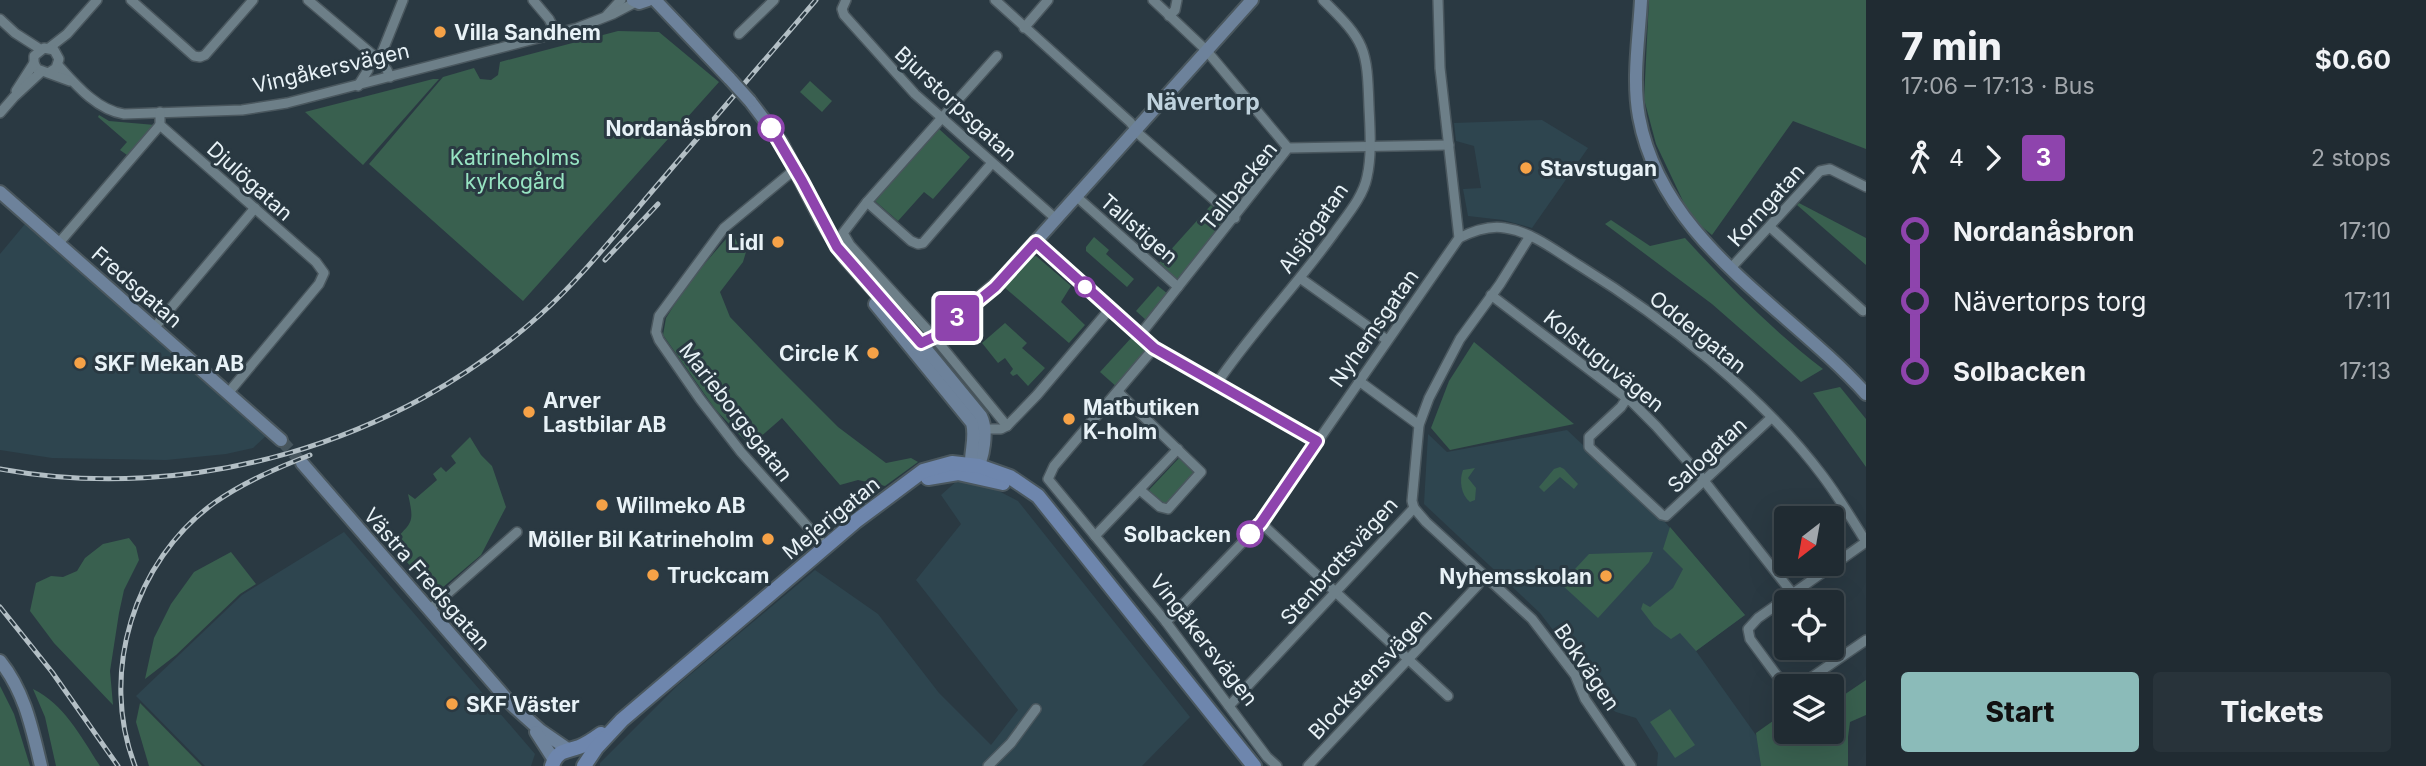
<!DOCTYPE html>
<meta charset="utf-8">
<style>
:root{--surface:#202b32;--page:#28333a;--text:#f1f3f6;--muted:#a2a7ac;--line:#3d474d;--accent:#8bbbb9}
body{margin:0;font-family:Inter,sans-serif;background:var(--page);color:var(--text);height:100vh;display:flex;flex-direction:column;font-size:26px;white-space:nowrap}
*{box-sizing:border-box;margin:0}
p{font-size:23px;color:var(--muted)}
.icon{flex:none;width:38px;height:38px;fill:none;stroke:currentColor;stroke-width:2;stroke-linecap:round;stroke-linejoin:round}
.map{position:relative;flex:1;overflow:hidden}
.drawer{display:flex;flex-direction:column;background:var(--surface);width:560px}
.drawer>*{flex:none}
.badge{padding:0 14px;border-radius:5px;font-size:24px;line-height:46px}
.needle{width:46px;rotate:211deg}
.buttons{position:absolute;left:1774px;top:506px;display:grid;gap:14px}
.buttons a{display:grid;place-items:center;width:70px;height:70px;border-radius:7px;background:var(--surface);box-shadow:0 7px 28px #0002,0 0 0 2px var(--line);font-size:35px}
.map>.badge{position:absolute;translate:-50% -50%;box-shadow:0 0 0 4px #fff}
.legs{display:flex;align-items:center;gap:10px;height:77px;padding:0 35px;font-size:23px}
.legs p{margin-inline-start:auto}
.overview{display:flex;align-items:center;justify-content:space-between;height:119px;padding:0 35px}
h1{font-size:38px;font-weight:800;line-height:52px}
.action{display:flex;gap:14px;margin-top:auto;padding:14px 35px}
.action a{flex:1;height:80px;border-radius:7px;background:var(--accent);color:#111;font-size:28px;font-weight:800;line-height:80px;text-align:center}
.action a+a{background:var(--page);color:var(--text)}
ul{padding:0 35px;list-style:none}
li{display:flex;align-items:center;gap:24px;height:70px;font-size:26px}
li i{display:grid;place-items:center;width:10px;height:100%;margin:0 9px;background:currentColor}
li i::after{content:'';width:18px;height:18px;margin:-9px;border:5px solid;border-radius:50%;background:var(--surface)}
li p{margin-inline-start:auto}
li:first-child i{background:linear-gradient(#0000 50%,currentColor 0)}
li:last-child i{background:linear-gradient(currentColor 50%,#0000 0)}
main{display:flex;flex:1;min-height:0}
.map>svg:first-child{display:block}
.built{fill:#2e454f}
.green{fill:#39604f}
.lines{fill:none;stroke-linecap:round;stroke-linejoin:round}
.secondary-tunnel{stroke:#46555d;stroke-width:12;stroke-dasharray:12 6;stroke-linecap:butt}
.street-casing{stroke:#4a575e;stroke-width:12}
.secondary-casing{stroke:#4a575e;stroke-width:16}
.primary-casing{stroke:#4a575e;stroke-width:18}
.street{stroke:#6d7f88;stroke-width:9}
.secondary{stroke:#6d829b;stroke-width:12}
.primary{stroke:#6e86ad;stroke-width:14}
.rail-casing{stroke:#b3bfc5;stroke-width:5}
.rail{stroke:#2a3942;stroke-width:2.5;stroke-dasharray:8;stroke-linecap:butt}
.secondary-bridge-casing{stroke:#4a575e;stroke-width:16;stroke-linecap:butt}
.secondary-bridge{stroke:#6d829b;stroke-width:12}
.line-1-casing{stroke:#fff;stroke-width:16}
.line-1{stroke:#8e44ad;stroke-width:10}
.poi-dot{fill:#f6a247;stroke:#2a3942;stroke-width:2.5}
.stop-1-dot{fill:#fff;stroke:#8e44ad;stroke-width:3.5}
.labels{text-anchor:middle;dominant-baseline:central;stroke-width:6;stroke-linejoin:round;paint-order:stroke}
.poi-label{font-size:21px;font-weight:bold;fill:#e8f2f7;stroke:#2a3942;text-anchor:start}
.street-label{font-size:21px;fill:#e8f2f7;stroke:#2a3942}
.stop-label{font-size:21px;font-weight:bold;fill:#e8f2f7;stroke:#2a3942;text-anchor:end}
.park-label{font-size:21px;fill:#97e4c2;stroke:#2a3942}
.neighbourhood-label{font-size:23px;font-weight:bold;fill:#bfd2dd;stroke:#2a3942}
</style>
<main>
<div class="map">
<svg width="1866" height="766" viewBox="0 0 1866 766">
<rect width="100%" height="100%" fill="#2a3942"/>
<g class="built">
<polygon points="1542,120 1588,148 1532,228 1503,220 1468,216 1463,189 1481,188 1474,146 1456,141 1454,123"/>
<polygon points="25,224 267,435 253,448 226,454 166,460 52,458 0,450 0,254"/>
<polygon points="1567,430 1665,522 1745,615 1696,651 1778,766 1657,766 1658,753 1636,718 1616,712 1604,705 1569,651 1540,613 1424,504 1428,434 1447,452"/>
<polygon points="958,480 991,487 1018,501 1190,717 1142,766 600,766 600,763 678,685 815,570 878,614 939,693 991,745 1018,710 916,580 961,524 941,495"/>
<polygon points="344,532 535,754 531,766 205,766 136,696 242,595"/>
</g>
<g class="green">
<polygon points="1649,0 1866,0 1866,149 1793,121 1712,235 1691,218 1656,144 1644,99"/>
<polygon points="618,31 659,32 719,82 523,301 369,164 443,77 474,68 480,79 491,80 498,75 500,62"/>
<polygon points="433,79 439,79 363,165 305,112"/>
<polygon points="810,81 832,101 822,112 800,92"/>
<polygon points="99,115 109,121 155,125 127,155 120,150 127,142 98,117"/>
<polygon points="939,129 970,157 933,199 924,192 898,221 875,201"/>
<polygon points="1799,203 1866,238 1866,265 1797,205"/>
<polygon points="1211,205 1226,219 1227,224 1181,279 1176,280 1158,264"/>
<path d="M1611 220 1650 246 1685 238C1728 285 1772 330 1823 369L1801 382 1712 304 1605 224Z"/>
<polygon points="732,232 738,244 746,252 743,262 720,292 730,317 780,369 838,427 886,463 911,458 918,462 885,486 858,480 840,485 782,418 750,446 715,409 663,335 666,318 676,302 694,276"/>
<polygon points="1094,237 1109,250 1106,254 1134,279 1127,287 1086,251 1086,247"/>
<polygon points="1036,256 1071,286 1061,302 1085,325 1069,343 1004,287 1031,257"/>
<polygon points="1158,286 1168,294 1146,320 1136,311"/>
<polygon points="1005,323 1027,343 1022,348 1045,368 1028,386 1017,374 1013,376 1010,373 1013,369 1005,358 998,363 982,343"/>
<polygon points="1132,337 1149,353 1118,388 1100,372"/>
<polygon points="1474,342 1574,424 1450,450 1431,428 1449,381"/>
<polygon points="1840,387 1866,419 1866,467 1813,393"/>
<path d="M470 437 481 455 492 466 506 507 481 555 435 594 391 544C412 521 415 525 408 494L415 499 437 480 433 474 441 467 446 472 456 463 451 456Z"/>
<polygon points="1180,457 1198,475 1166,509 1147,492"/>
<polygon points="1560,467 1564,469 1578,484 1574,489 1560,477 1544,492 1539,487 1554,469"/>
<path d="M1475 468 1468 478 1476 488 1475 500 1470 502C1461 495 1459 480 1463 470Z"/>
<polygon points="1670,527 1745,615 1696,651 1680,633 1671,639 1654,626 1641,609 1643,603 1650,607 1673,588 1683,569 1663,549"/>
<polygon points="129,538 136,547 139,560 124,590 119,613 110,671 113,705 54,643 30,611 36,583 51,576 63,577 77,571 85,558 103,544"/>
<polygon points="231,552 256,584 240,594 176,655 145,679 154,638 171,604 194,572"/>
<polygon points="1653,552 1649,562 1598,618 1561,584 1589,554"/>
<polygon points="1866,680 1866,715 1850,722 1848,737 1848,766 1761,766 1756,733 1787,711 1787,732 1832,732 1832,703"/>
<polygon points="0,686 14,714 30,766 0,766"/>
<path d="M33 689C65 705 81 737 100 766H56L45 717Z"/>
<polygon points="140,703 202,766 149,766 136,722"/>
<polygon points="1670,709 1695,745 1675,758 1650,722"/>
</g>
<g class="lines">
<polyline class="secondary-tunnel" points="281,440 302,463"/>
<g class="street-casing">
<g id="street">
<polyline points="131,0 194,56 200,57 205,55 253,0"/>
<polyline points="308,0 379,60 387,70 390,77"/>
<polyline points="533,0 549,19 556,33"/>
<polyline points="846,0 842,9 844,15 915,94 1055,218"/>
<polyline points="995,0 1130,122 1140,135 1235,218"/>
<polyline points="1153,0 1206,50 1288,148"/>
<polyline points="607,15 621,0"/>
<polyline points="1169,16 1175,10 1177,0"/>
<polyline points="0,19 15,33 40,49"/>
<polyline points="1024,28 1048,0"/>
<polyline points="739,34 774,0"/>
<polyline points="49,48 67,34 97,0"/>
<polyline points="997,56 867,202 843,233 850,245 934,337 1007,426"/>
<polyline points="379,60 403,0"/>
<path d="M58 65C76 85 97 110 124 114L242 110 287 103 577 28 613 14 636 2"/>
<polyline points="48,73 56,68 59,59 54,50 44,48 34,56 34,63 37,69 70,81"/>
<polyline points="358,86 368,70 368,51"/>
<polyline points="16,91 34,63"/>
<polyline points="160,112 160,125 316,262 324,273 319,284 229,392"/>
<polyline points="0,113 14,97 41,72"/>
<polyline points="794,170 724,228 659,316 656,332 659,340 700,399 741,452 826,547"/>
<polyline points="1077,197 1178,287"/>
<polyline points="867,202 911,241 918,244 923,243 992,163"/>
<polyline points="1770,227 1863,311"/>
<polyline points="1530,236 1500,284 1460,339 1429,398 1419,425 1412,501 1414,508 1426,522 1532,619 1575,675 1585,699 1631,766"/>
<path d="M1459 238C1473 231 1489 225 1505 228 1533 232 1557 252 1580 266 1664 318 1763 396 1822 475 1838 496 1852 519 1866 542"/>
<polyline points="1036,242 1154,348 1317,441"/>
<polyline points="58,244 160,125"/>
<polyline points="1731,268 1820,171 1830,169 1866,187"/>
<polyline points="1300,278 1387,340"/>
<polyline points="1491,295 1633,403 1656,426 1698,473 1793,594"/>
<polyline points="154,328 255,208"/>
<polyline points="1140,335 1288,148 1449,145"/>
<polyline points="1154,348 1054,466 1048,479 1166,622 1267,757 1277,766"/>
<polyline points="1359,381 1419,425"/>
<path d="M1217 383C1253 330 1298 284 1335 232 1347 215 1363 197 1367 177 1372 155 1370 129 1369 107 1367 48 1366 42 1323 0"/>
<polyline points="1118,392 1201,472 1168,509 1160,507 1140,490"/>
<polyline points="1627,398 1621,407 1589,437 1589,447 1662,515 1666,516 1771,418"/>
<polyline points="985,429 1001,429 1007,426 1037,395 1109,310"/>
<polyline points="1261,523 1448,696"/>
<polyline points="1095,536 1178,449"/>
<polyline points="429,610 517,532"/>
<polyline points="1166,622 1261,523 1459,238 1440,68 1438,0"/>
<polyline points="1799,686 1866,640"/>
<polyline points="1787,689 1750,639 1748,629 1758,618 1866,542"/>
<polyline points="1229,706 1414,508"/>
<polyline points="988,766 1011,743 1036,709"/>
<polyline points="1308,766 1477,586 1485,575"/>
</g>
</g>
<g class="secondary-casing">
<g id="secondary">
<polyline points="633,0 639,3 648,0"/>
<polyline points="655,0 730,79"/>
<path d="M1641 0C1639 39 1632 79 1639 117 1662 242 1788 307 1866 394"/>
<path d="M750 101 781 142 822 222 845 258 921 343 981 416C988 430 984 459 975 472"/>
<polyline points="0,192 281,440"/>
<path d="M875 304 972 423C977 441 967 457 973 474"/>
<polyline points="912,348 934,337 1003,278 1252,0"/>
<polyline points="302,463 512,705 540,730 569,750"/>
<path d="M0 661C25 692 32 729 41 766"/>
<polyline points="536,732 554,760"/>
</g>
</g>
<g class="primary-casing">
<g id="primary">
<polyline points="928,478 958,473 1003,483"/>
<path d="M552 766C557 750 565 752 579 747 587 744 594 739 601 734"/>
<polyline points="584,766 596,748 622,720 856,521 923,471 952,463 979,466 1010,477 1038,496 1254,766"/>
</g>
</g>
<use href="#street" class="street"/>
<use href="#secondary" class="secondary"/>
<use href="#primary" class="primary"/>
<g class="rail-casing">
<g id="rail">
<polyline points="605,260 658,204"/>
<path d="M0 469C189 504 398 444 541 314 582 277 618 231 654 189 708 126 762 63 816 0"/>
<polyline points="0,607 52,672 118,766"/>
<path d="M135 766C99 673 134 561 214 503 244 482 277 468 310 455"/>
</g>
</g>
<use href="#rail" class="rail"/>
<g class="secondary-bridge-casing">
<polyline id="secondary-bridge" points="730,79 750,101"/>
</g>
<use href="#secondary-bridge" class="secondary-bridge"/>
</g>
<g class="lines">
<g class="line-1-casing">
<polyline id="line-1" points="771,128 802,181 837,247 921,343 934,337 995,287 1036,242 1154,348 1317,441 1261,523 1250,534"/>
</g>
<use href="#line-1" class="line-1"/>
</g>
<g class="poi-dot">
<circle cx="440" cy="32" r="7"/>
<circle cx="1526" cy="168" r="7"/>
<circle cx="778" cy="242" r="7"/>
<circle cx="873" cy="353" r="7"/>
<circle cx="80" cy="363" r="7"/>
<circle cx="529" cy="412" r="7"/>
<circle cx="1069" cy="419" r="7"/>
<circle cx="602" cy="505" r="7"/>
<circle cx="768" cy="539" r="7"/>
<circle cx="653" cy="575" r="7"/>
<circle cx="1606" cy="576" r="7"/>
<circle cx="452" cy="704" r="7"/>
</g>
<g class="stop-1-dot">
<circle cx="771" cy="128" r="12"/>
<circle cx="1085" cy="287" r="9"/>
<circle cx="1250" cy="534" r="12"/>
</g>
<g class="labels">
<g class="poi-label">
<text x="454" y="32">Villa Sandhem</text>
<text x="1540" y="168">Stavstugan</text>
<text x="764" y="242" text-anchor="end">Lidl</text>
<text x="859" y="353" text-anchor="end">Circle K</text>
<text x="94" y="363">SKF Mekan AB</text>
<text x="543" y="400">Arver<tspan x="543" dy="24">Lastbilar AB</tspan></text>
<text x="1083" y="407">Matbutiken<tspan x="1083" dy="24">K-holm</tspan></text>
<text x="616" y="505">Willmeko AB</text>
<text x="754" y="539" text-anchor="end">Möller Bil Katrineholm</text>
<text x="667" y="575">Truckcam</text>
<text x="1592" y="576" text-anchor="end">Nyhemsskolan</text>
<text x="466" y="704">SKF Väster</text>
</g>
<g class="street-label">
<text transform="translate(331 68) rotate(-13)">Vingåkersvägen</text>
<text transform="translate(956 104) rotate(43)">Bjurstorpsgatan</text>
<text transform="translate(250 181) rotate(42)">Djulögatan</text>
<text transform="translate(1239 186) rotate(-51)">Tallbacken</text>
<text transform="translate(1766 205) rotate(-48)">Korngatan</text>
<text transform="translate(1313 228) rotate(-55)">Alsjögatan</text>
<text transform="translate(1139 229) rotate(41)">Tallstigen</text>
<text transform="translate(137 287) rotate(41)">Fredsgatan</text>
<text transform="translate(1374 328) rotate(-55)">Nyhemsgatan</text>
<text transform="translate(1698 332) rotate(39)">Oddergatan</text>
<text transform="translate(1604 361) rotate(39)">Kolstuguvägen</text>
<text transform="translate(736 412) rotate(52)">Marieborgsgatan</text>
<text transform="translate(1707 455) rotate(-43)">Salogatan</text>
<text transform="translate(831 518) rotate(-39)">Mejerigatan</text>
<text transform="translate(1339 561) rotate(-48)">Stenbrottsvägen</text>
<text transform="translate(427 579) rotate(49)">Västra Fredsgatan</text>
<text transform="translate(1204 640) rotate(52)">Vingåkersvägen</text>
<text transform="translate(1587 667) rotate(56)">Bokvägen</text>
<text transform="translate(1370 674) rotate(-47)">Blockstensvägen</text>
</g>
<g class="stop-label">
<text x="752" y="128">Nordanåsbron</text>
<text x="1231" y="534">Solbacken</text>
</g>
<g class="park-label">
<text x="515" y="157">Katrineholms<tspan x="515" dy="24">kyrkogård</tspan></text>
</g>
<g class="neighbourhood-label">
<text x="1203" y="102">Nävertorp</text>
</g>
</g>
</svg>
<div class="buttons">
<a><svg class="needle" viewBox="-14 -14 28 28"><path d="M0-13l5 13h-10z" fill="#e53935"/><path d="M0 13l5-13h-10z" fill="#a2a7ac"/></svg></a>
<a><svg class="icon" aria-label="locate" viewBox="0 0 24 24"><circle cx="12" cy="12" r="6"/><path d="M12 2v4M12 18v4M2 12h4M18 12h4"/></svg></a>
<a><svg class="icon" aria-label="layers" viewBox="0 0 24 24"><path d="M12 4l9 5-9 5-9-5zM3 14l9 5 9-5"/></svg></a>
</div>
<b class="badge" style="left:957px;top:318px;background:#8e44ad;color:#fff">3</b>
</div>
<section class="drawer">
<div class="overview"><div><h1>7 min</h1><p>17:06 – 17:13 · Bus</p></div><b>$0.60</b></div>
<div class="legs"><svg class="icon" aria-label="walk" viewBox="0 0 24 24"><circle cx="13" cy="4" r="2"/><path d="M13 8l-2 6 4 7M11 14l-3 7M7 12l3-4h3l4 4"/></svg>4<svg class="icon" aria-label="forward" viewBox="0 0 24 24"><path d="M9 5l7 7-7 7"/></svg><b class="badge" style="background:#8e44ad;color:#fff">3</b><p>2 stops</p></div>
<ul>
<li><i style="color:#8e44ad"></i><b>Nordanåsbron</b><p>17:10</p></li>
<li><i style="color:#8e44ad"></i><span>Nävertorps torg</span><p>17:11</p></li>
<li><i style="color:#8e44ad"></i><b>Solbacken</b><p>17:13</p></li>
</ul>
<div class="action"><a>Start</a><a>Tickets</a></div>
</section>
</main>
